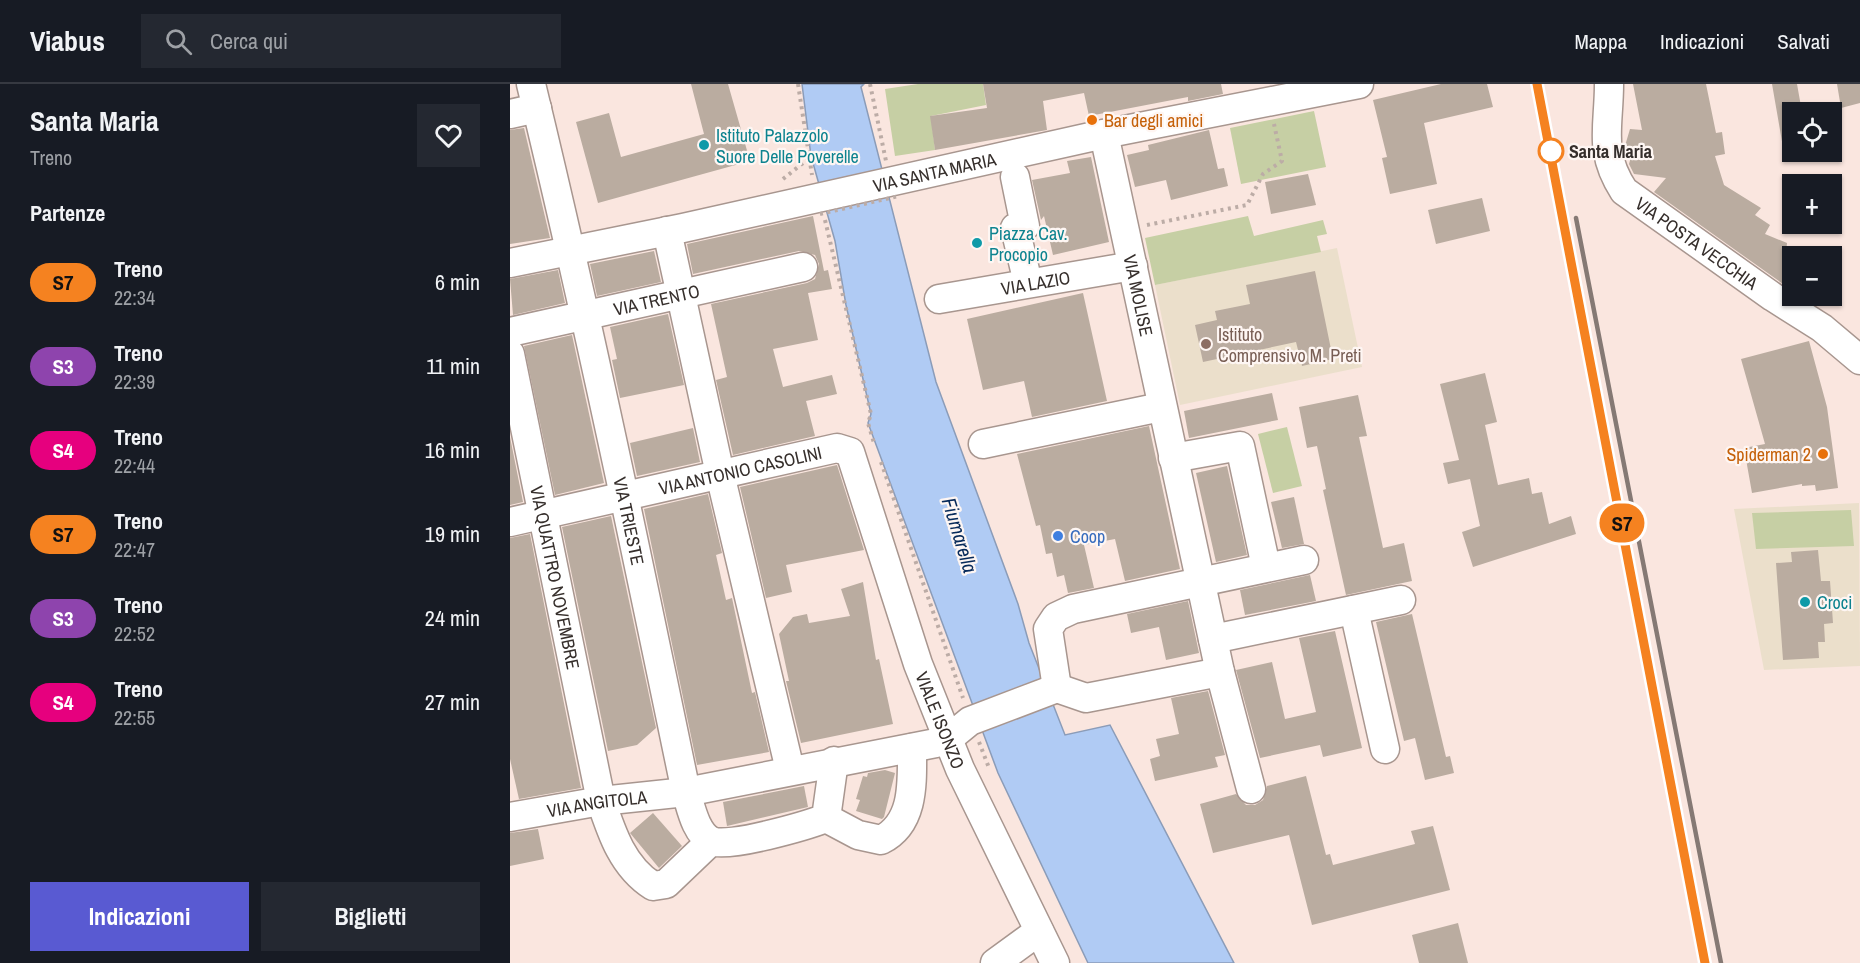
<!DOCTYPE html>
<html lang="it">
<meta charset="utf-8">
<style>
:root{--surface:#171b24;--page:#242831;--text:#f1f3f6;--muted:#9ea1a6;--line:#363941;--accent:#595ad2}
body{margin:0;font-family:"Archivo Narrow",sans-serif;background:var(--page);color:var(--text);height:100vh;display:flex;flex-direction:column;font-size:22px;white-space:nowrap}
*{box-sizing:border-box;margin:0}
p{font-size:20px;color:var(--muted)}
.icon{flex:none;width:33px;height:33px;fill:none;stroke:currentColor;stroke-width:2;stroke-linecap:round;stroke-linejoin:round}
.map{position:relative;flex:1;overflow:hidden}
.drawer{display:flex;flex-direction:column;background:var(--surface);width:510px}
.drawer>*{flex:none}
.badge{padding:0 12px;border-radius:20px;font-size:21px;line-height:39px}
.fabs{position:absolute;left:1272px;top:18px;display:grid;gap:12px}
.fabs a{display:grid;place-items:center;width:60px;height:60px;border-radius:0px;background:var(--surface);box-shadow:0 2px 4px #0004;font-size:30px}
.map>.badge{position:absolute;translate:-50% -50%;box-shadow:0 0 0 3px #fff}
h2{padding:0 30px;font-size:22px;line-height:54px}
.round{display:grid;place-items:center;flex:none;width:63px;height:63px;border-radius:0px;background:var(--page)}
.overview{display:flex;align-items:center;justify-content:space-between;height:102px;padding:0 30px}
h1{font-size:28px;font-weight:800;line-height:45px}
.button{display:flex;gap:12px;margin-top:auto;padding:12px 30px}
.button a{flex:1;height:69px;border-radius:0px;background:var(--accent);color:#fff;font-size:24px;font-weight:800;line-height:69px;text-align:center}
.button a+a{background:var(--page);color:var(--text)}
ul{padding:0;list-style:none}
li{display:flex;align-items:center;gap:18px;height:84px;padding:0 30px}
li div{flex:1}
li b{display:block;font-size:22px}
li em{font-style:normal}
li .badge{min-width:66px;font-weight:700;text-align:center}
header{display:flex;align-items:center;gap:36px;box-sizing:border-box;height:84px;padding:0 30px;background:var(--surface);border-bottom:2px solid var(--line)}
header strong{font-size:28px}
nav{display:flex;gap:33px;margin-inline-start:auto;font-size:21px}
.search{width:420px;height:54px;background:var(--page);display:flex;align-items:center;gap:15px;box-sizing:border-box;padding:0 21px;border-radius:0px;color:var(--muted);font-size:22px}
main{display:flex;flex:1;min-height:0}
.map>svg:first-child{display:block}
.education{fill:#ebdfcb}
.green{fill:#c6cfa4}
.water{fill:#b0cbf4;stroke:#8b9cb8;stroke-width:1.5}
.building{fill:#baaca0}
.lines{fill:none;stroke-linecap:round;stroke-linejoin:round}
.minor-casing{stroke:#a8968f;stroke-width:31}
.path{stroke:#bcaca6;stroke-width:4;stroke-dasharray:3 4.5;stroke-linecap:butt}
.minor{stroke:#fff;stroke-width:28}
.rail{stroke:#857974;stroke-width:4.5}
.path-bridge{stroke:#bcaca6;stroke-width:4;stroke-dasharray:3 4.5;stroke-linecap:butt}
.line-casing{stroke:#fff;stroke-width:14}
.line{stroke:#f58220;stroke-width:9}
.food-dot{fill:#e8710a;stroke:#fef6f3;stroke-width:2}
.culture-dot{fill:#0f9aa8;stroke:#fef6f3;stroke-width:2}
.stop-dot{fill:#fff;stroke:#f58220;stroke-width:3}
.education-dot{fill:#8d6e63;stroke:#fef6f3;stroke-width:2}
.shop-dot{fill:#3f7fe0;stroke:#fef6f3;stroke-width:2}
.labels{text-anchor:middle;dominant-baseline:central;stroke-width:4.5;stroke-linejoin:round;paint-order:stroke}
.food-label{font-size:18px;fill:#c56008;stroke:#fef6f3;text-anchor:start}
.culture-label{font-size:18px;fill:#0d838f;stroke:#fef6f3;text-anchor:start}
.stop-label{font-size:18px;font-weight:bold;fill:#362f2c;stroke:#fef6f3;text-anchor:start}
.street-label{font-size:18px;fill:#362f2c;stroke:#fef6f3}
.education-label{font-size:18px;fill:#785e54;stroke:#fef6f3;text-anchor:start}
.shop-label{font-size:18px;fill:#366cbe;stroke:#fef6f3;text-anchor:start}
.water-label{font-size:20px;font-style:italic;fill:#072a5a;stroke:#fef6f3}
</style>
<header>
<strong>Viabus</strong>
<div class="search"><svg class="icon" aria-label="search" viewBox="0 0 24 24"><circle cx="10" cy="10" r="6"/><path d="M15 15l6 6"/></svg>Cerca qui</div>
<nav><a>Mappa</a><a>Indicazioni</a><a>Salvati</a></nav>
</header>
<main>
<section class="drawer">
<div class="overview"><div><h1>Santa Maria</h1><p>Treno</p></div><a class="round"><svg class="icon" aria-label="heart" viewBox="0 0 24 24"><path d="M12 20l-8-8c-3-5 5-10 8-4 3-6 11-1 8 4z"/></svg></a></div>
<h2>Partenze</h2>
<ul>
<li><span class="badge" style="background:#f58220;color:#111">S7</span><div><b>Treno</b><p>22:34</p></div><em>6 min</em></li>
<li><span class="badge" style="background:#8e44ad;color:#fff">S3</span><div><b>Treno</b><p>22:39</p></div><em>11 min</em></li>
<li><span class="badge" style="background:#e6007e;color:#fff">S4</span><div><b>Treno</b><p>22:44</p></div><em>16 min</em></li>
<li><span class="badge" style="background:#f58220;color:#111">S7</span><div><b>Treno</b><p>22:47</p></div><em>19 min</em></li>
<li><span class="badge" style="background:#8e44ad;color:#fff">S3</span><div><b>Treno</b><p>22:52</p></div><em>24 min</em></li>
<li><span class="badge" style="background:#e6007e;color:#fff">S4</span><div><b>Treno</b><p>22:55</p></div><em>27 min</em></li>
</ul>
<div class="button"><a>Indicazioni</a><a>Biglietti</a></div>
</section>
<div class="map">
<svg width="1350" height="879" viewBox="0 0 1350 879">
<rect width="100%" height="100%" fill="#fae6df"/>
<g class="education">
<polygon points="827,164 852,283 670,321 645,201"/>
<polygon points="1349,419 1350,582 1254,586 1224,425"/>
</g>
<g class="green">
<polygon points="408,0 473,0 476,21 421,32 425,66 385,72 375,5"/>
<polygon points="804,27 816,83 731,100 720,44"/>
<polygon points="738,132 744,152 813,136 817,150 807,152 811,168 645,201 635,154"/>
<polygon points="777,343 792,402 763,409 748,350"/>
<polygon points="1341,426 1344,462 1246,465 1242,429"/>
</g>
<polygon class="water" points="292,0 354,0 351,3 426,298 508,520 519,559 555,651 600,641 724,879 578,879 488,689 358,339 361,330 336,221 325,157 301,72"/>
<g class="building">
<polygon points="181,0 218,0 240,77 88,119 66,38 99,29 111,73 194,50"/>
<polygon points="473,0 711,0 713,10 678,17 678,13 579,32 574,9 533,17 537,46 425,66 420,32 477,24"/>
<polygon points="931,0 977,0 983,23 914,39 927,100 880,110 872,74 877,73 863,16"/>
<polygon points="1123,0 1196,0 1206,49 1212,48 1215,70 1205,72 1214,101 1251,124 1245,131 1260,141 1255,150 1277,159 1273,200 1144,108 1156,94 1124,90 1119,80 1121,73 1116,72 1114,65 1120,45 1132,46"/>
<polygon points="1262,0 1287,0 1292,28 1282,28 1282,68 1274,69"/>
<polygon points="1327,0 1350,0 1350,19 1331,24"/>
<polygon points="14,44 40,154 0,160 0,46"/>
<polygon points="699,46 708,85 714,84 718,102 661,116 656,96 625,103 617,71 639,66 638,61"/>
<polygon points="581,73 599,158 543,171 534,132 531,136 522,96 560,89 557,77"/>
<polygon points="798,90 806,121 761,130 755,98"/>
<polygon points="972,114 980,147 926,160 918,126"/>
<polygon points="303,132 314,187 318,186 322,205 298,209 308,256 263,265 273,303 322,291 327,310 296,317 305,352 223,371 206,296 217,293 201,220 297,199 305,195 309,180 305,171 289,167 183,190 177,160"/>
<polygon points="144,167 151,198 87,212 80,180"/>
<polygon points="48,186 55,219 3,231 0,195"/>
<polygon points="805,187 823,275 792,282 786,258 693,278 685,241 707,236 705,227 740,220 736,201"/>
<polygon points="573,209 597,317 522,333 514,297 473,306 457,235"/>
<polygon points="158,230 174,301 110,314 102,276 107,275 100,243"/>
<polygon points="62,251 94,399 45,411 14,262"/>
<polygon points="1299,257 1317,323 1328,404 1306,407 1305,401 1292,402 1292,400 1242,409 1234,364 1255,360 1231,275"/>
<polygon points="975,289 987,338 975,341 988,401 1019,394 1022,410 1032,408 1039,440 1061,432 1066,450 963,483 952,448 970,442 960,395 938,400 933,379 949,376 930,300"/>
<polygon points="762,309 768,336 679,354 674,327"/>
<polygon points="848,311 857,352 849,353 873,464 894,459 902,497 836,511 813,406 816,405 807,362 797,364 789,323"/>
<polygon points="639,342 670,485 615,497 605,455 574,461 584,504 558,509 554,491 547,493 542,469 536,470 530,441 526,442 507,370"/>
<polygon points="183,344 190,378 127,392 120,359"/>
<polygon points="0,353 13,418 0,421"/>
<polygon points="327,381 354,466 276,481 282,508 256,514 230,403"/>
<polygon points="717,382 737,471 706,478 686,389"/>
<polygon points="198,410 212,469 206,471 216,516 222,514 242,609 245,608 259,668 187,681 134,425"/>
<polygon points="784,413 794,460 772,464 761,418"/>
<polygon points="101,432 146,644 127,661 98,667 52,443"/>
<polygon points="20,450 71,704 9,715 0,675 0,454"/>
<polygon points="1308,466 1311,497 1320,497 1323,539 1314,540 1315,558 1308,558 1309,574 1273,576 1266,479 1282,478 1281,468"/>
<polygon points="800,491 806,517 735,531 730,506"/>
<polygon points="353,498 366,576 369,575 383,640 291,659 276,597 279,597 269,550 283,533 297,530 299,539 340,532 331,505"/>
<polygon points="678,517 689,569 656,576 649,543 621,549 617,530"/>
<polygon points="902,530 936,673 940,672 944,689 915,696 905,654 894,657 866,538"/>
<polygon points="825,547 852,664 813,673 810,661 750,674 726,586 762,578 775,635 806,628 789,554"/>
<polygon points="698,607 715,671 705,673 708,683 645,697 640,675 650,672 646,655 669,650 661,614"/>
<polygon points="375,686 385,689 374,733 372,735 346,727 350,716 346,715 353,692 357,693 358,689"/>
<polygon points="796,692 816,771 820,770 823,781 905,760 901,747 923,742 940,806 802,841 779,751 703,769 690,720 726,710 736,721 745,721 753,716 757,702"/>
<polygon points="294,702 298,723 217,742 213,718"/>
<polygon points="143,729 172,762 149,784 120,749"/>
<polygon points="28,745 34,775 0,782 0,749"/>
<polygon points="948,839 958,879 909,879 902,851"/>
</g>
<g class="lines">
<g class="minor-casing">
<g id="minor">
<path id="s1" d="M21 0C78 235 127 471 176 708 181 723 185 748 201 757 217 765 298 741 316 734L324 677"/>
<path id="s2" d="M1099 0C1099 44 1088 67 1114 107L1263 213 1312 244 1350 276"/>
<polyline points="0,30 27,24"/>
<path id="s3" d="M594 50 710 588 741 705"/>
<polyline points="505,93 515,142 505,144 518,199"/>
<polyline points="157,147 210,390 280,686"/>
<path id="s4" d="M0 179 173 144 594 50 849 0"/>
<path id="s5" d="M429 215 623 182"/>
<path id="s6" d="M0 248 293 183"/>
<path id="s7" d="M0 270 91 717C102 750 113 783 143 802L156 800 201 757"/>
<polyline points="473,360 651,323"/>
<polyline points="663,374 730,362 756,483"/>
<path id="s8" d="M0 438 327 364 340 368 408 580 450 685 545 879"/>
<polyline points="844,526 875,665"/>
<polyline points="703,555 891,516"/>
<polyline points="547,604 538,545 546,533 563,525 794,476"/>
<path id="s9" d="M0 733 91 717 176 708 426 659 438 655 460 637 547 604 576 614 710 588"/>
<path d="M316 734 348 751 371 756C405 739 402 698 402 664"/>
<polyline points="485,879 529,847"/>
</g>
</g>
<g class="path">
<polyline points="288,0 302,91"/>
<polyline points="360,0 376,77"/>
<polyline points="273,95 298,75"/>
<polyline points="315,136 361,330 358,339 364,359"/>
<polyline points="637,141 737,121 753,90 772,77 764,40"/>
<polyline points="371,378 453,614"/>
<polyline points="469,658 479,684"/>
</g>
<use href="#minor" class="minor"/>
<g class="rail">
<polyline points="1066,134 1211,879"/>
<polyline points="1054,136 1195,879"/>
</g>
<polyline class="path-bridge" points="310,130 389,112"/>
</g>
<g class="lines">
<g class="line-casing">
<polyline id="line" points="1027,0 1195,879"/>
</g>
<use href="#line" class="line"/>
</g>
<g class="food-dot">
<circle cx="582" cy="36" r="6"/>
<circle cx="1313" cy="370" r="6"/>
</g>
<g class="culture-dot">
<circle cx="194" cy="61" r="6"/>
<circle cx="467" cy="159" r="6"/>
<circle cx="1295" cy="518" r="6"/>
</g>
<circle class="stop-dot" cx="1041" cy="67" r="12"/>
<circle class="education-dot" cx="696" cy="260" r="6"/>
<circle class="shop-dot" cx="548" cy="452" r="6"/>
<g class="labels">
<g class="food-label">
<text x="594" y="36">Bar degli amici</text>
<text x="1301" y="370" text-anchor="end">Spiderman 2</text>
</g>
<g class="culture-label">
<text x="206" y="51">Istituto Palazzolo<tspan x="206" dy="21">Suore Delle Poverelle</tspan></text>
<text x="479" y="149">Piazza Cav.<tspan x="479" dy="21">Procopio</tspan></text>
<text x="1307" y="518">Croci</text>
</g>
<g class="stop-label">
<text x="1059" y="67">Santa Maria</text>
</g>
<g class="street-label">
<text stroke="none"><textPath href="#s4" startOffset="434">VIA SANTA MARIA</textPath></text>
<text stroke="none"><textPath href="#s2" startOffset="200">VIA POSTA VECCHIA</textPath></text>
<text stroke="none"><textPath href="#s5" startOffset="98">VIA LAZIO</textPath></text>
<text stroke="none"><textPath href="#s3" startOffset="165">VIA MOLISE</textPath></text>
<text stroke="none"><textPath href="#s6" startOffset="150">VIA TRENTO</textPath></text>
<text stroke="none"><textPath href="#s8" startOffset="236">VIA ANTONIO CASOLINI</textPath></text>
<text stroke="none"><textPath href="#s1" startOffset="448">VIA TRIESTE</textPath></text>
<text stroke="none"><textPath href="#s7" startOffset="228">VIA QUATTRO NOVEMBRE</textPath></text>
<text stroke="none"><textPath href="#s8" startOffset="632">VIALE ISONZO</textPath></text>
<text stroke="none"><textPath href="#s9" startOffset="88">VIA ANGITOLA</textPath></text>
</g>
<g class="education-label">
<text x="708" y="250">Istituto<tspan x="708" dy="21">Comprensivo M. Preti</tspan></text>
</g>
<g class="shop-label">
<text x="560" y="452">Coop</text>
</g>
<g class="water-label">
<text transform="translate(450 451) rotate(73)">Fiumarella</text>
</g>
</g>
</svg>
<div class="fabs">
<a><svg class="icon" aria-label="locate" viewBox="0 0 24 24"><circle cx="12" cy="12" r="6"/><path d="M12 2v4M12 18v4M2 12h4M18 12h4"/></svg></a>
<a>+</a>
<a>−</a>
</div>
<b class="badge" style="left:1112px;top:439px;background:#f58220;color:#111">S7</b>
</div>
</main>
